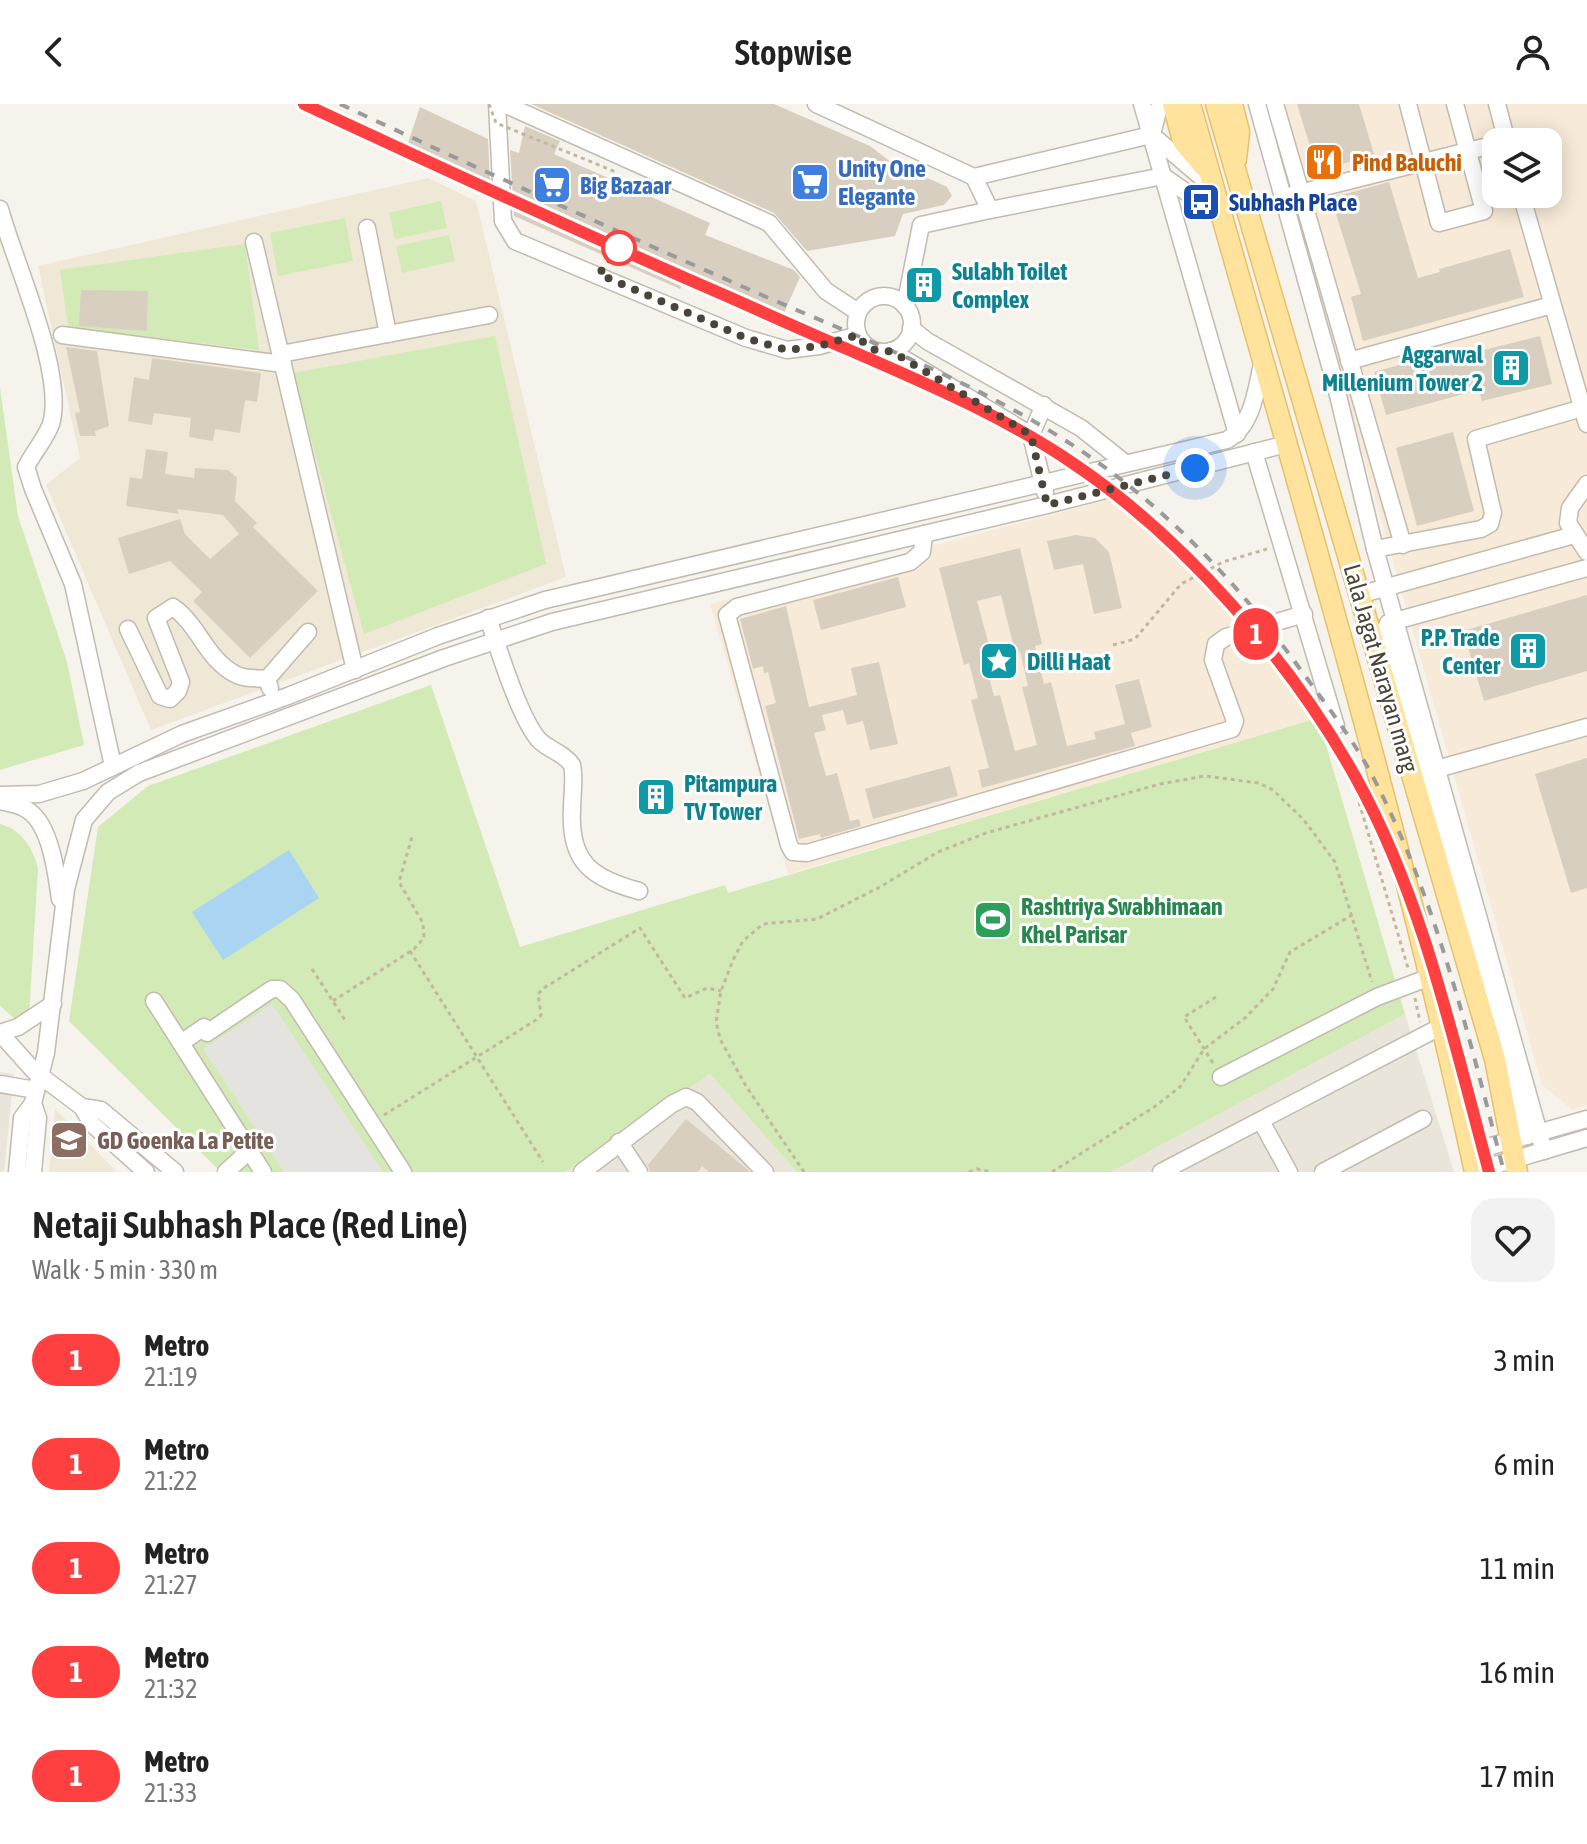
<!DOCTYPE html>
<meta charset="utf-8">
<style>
:root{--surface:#fff;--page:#f2f2f2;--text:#222;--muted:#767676}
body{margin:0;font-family:"Asap Condensed",sans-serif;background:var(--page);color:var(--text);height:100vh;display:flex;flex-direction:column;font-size:30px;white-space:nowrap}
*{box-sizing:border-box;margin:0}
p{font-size:26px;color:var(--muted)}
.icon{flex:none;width:44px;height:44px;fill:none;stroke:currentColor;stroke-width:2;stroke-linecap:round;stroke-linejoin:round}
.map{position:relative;height:1068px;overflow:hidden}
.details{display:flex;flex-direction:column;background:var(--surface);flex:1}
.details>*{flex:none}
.badge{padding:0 16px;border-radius:26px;font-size:28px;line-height:52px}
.tools{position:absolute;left:1482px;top:24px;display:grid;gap:16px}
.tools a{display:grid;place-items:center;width:80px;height:80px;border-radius:16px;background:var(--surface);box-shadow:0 4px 20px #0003;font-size:40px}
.you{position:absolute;width:40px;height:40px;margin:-20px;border:6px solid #fff;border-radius:50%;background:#1a73e8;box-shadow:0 0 0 12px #1a73e833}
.map>.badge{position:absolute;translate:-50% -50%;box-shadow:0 0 0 4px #fff}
.round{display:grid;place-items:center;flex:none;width:84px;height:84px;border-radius:24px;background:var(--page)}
.head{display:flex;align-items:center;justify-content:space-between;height:136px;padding:0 32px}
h1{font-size:38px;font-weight:600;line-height:60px}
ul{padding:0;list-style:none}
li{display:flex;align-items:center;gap:24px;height:104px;padding:0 32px}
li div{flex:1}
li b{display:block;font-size:30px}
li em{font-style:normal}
li .badge{min-width:88px;font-weight:700;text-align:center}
header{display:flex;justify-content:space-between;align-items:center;height:104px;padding:0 32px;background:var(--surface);font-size:36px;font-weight:600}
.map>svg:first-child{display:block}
.residential{fill:#eae5da}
.commercial{fill:#f7ead8;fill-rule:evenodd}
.education{fill:#efe8d6}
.green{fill:#d2eab5}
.parking{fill:#e5e3e0}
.water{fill:#a9d4f2}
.building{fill:#d8cfc1;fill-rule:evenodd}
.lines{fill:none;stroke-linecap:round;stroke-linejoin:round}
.minor-casing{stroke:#c2bbae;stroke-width:19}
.major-casing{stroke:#e6c16a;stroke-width:23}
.path{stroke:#c4b79f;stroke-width:3;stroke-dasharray:4 4;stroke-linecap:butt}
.minor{stroke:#fff;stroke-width:16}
.major{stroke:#ffe39c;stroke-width:20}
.rail{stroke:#9a9a9a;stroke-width:4;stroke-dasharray:10 10;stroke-linecap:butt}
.path-bridge{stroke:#c4b79f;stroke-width:3;stroke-dasharray:4 4;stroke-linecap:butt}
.line-casing{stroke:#fff;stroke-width:18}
.line{stroke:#ff4040;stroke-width:12}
.walk{stroke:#4b4439;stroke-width:8;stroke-dasharray:0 14.4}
.stop-dot{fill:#fff;stroke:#ff4040;stroke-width:4}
.labels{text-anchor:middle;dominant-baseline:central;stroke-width:6;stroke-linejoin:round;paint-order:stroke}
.food-label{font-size:24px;font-weight:bold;fill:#c56008;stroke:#fff;text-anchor:start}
.shop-label{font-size:24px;font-weight:bold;fill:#366cbe;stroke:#fff;text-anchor:start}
.transit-label{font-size:24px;font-weight:bold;fill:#164399;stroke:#fff;text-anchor:start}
.culture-label{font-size:24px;font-weight:bold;fill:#0d838f;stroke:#fff;text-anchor:start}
.street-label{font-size:24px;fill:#4b4439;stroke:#fff}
.leisure-label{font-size:24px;font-weight:bold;fill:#27864d;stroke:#fff;text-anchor:start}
.education-label{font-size:24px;font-weight:bold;fill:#785e54;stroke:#fff;text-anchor:start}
</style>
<header><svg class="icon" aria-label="back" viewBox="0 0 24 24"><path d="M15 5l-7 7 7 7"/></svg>Stopwise<svg class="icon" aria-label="person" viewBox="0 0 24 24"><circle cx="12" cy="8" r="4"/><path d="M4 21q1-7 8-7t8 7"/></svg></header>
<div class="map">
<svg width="1587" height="1068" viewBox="0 0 1587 1068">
<rect width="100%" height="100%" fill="#f6f3ec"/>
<g class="residential">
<polygon points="1405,910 1454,1068 1111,1068"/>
<polygon points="0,968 14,970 4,1068 0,1068"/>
<polygon points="710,970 797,1068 565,1068 571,1063"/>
</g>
<g class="commercial">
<path d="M1263 0H1587V1001L1573 1006 1542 981ZM1496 38H1548V90H1496Z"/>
<polygon points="1116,394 1213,486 1318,614 788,770 710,500"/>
</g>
<g class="education">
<polygon points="428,74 476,97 566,473 151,626 46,381 80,354 38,162"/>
<polygon points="55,1005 117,1068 49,1068"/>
</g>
<g class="green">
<polygon points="441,97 447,124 395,135 389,109"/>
<polygon points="345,114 353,157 278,172 270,129"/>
<polygon points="449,131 455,157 402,169 396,142"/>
<polygon points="245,140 259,246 68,223 60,166"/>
<polygon points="495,232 546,460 364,530 293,269"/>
<polygon points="0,284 18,412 67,558 84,641 0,666"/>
<polygon points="431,581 520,843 725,781 728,789 1318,614 1405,910 1111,1068 797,1068 710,970 565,1068 221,1068 69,917 98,723 148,682"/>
<path d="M0 720C22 726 33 744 38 765L29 912 19 918 0 902Z"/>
</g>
<polygon class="parking" points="272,900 383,1068 284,1068 203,945"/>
<polygon class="water" points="289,746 319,794 223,856 192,808"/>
<g class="building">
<polygon points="531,0 774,0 870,42 887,55 947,83 952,92 944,101 903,110 895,132 807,147 774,109"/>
<polygon points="1297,0 1359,0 1374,50 1318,68"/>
<polygon points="420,3 488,35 490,78 407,42"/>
<polygon points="525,22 560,37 554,50 710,119 705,131 794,166 800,173 784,209 690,167 680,185 514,112 510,46 519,49"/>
<polygon points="1389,78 1418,174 1440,168 1439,165 1510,145 1524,193 1363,237 1351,193 1361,190 1331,94"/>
<polygon points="81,186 148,187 147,227 79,222"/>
<polygon points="1540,232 1552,280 1482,297 1479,286 1386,311 1374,268 1454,246 1456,253"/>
<polygon points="66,243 97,247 109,322 95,327 96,332 80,332 75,309 80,308"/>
<polygon points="152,254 261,269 257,298 245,296 240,329 215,325 213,337 189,333 191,314 154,309 152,321 128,317 134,273 149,276"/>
<polygon points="1453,328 1474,407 1417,422 1396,344"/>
<polygon points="146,345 168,348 165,370 194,374 195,364 228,366 237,374 235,397 257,419 253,423 318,487 250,554 193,497 202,488 170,457 129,470 118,434 180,415 185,430 210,455 239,430 223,411 177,405 179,410 126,402 130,373 142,375"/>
<polygon points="1076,431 1095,434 1109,448 1122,504 1094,510 1083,460 1054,466 1047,437"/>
<path d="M1020 444 1042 540 1035 542 1044 580 1051 578 1067 642 1096 635 1094 628 1125 620 1115 581 1139 575 1152 623 1131 629 1135 642 982 684 978 666 989 664 971 596 978 594 969 559 964 561 939 464ZM1001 491 1015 548 1020 547 1028 582 1022 583 1037 641 1015 647 1000 591 994 592 984 554 992 552 977 497Z"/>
<polygon points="898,473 906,503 821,526 813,496"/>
<polygon points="1587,491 1587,567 1484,597 1463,527"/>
<polygon points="786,502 809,603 857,591 851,564 879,558 898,640 870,646 863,617 847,621 843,606 822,611 826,626 814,629 826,672 837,669 850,717 859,715 861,722 821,734 820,730 799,735 765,602 776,599 768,568 764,569 763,562 753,565 740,515"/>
<polygon points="1587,654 1587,784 1571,789 1535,670"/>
<polygon points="950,662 958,692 873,715 865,685"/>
<circle cx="656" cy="693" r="15"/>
<polygon points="686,1015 747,1065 750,1068 709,1068 702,1062 698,1068 650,1068 648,1061"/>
</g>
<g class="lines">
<g class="minor-casing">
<g id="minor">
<polyline points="497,0 503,117 515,137 746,234 787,246 819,242 858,231"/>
<polyline points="504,0 769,119 826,187 858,208"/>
<polyline points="816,0 974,73 990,106 921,121 905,202"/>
<polyline points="1142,0 1237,330"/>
<polyline points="1257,0 1336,283 1375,445 1544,1047"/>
<polyline points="1275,0 1403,441"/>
<polyline points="1408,0 1439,119 1484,107 1455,0"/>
<polyline points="1497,0 1507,38"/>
<polyline points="1152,30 1160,0"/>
<polyline points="1153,32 1214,84"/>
<polyline points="974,73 1151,31"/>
<polyline points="1521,90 1587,320"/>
<polyline points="1292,91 1496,40"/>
<path d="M0 105C14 158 66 269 51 320 46 334 33 349 26 363L33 385 73 480 113 662"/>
<polyline points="990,106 1163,72 1222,113"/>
<polyline points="367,124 388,230"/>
<polyline points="254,138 355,566"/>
<circle cx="884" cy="220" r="28"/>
<polyline points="911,224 927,237 1081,324 1125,359"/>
<polyline points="62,231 283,260"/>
<polyline points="891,247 1031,331 1045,388"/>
<polyline points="281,250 489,211"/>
<polyline points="1349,257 1552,201"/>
<polyline points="1031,331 1044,301"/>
<polyline points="1254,348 1336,622"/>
<polyline points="1587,380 1570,404 1568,419 1587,448"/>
<polyline points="924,430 922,448 910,458 737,503 727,511 789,741 793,748 807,749 1232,625 1235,617 1213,556 1216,540 1226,533 1304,510"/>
<polyline points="1375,445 1481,425 1490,420 1493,409 1476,335 1582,304"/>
<polyline points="1359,491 1574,431"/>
<path d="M488 514C499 546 518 610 538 635 548 646 563 648 572 661 575 675 572 691 572 705 569 759 592 774 639 787"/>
<polyline points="1388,519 1587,464"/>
<polyline points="1397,524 1384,526 1527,1032"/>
<path d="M128 525 160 592 170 595 178 587 181 578 156 514 173 503C199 521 206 555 235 570 243 575 257 574 267 575"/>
<polyline points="270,584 267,575 308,528"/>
<polyline points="1437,665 1587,623"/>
<path d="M0 691 39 690 83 677 182 630 288 592 438 532 545 496 1227 336C1253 321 1256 286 1262 260"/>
<path d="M0 697C8 699 17 700 24 704 51 717 56 769 60 795"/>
<polyline points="154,897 263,1068"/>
<polyline points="0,929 34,967 82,1003 92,1020 146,1068"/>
<polyline points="0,929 18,923 53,900"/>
<polyline points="181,939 204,923 207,929 272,885 280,885 292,896 403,1068"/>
<polyline points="1221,973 1377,893 1430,873"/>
<polyline points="0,980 36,986"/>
<polyline points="82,1003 101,1006 175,1068"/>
<polyline points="1261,1017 1289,1068"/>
<polyline points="619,1038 639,1068"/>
<polyline points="1470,1048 1587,1015"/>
<polyline points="1475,1067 1587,1034"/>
<polyline points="17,1068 22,1014 33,999 46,949 66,785 84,716 108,688 139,669 444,554 552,518 1047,401 1287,340"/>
<polyline points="33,1068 38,1014 33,999"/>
<polyline points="226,1068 250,1046"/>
<polyline points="582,1068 672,1000 686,993 697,998 765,1068"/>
<polyline points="1161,1068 1442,922"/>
<polyline points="1323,1068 1423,1015"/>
</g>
</g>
<g class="major-casing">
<g id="major">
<polyline points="1173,0 1183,37 1204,62"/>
<path d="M1190 0C1290 355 1397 708 1475 1068"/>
<polyline points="1216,0 1495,955 1517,1068"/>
<polyline points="1232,0 1239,28 1236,55"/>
</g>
</g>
<g class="path">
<polyline points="1113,541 1135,535 1181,480 1223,458 1267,445"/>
<polyline points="1341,637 1408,864"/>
<polyline points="410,847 543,1058"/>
<polyline points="312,865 345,916"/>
<polyline points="1415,894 1420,918"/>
<polyline points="333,897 414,845 424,834 423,819 399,778 412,733"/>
<polyline points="1213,959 1184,913 1216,893"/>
<polyline points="384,1011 536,916 541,911 538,890 544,884 640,824 685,894 707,884 721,887"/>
<polyline points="804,1068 746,982 720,935 716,918 721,887 733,856 743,837 763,820 817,815 880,783 938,748 986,729 1160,680 1205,672 1259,679 1273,686 1304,716 1335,758 1372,878"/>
<polyline points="969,1068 977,1065 992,1068"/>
<polyline points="1052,1068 1154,1003 1180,983 1204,945 1245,914 1273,885 1290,848 1352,811"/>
</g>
<use href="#minor" class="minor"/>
<use href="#major" class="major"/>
<g class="rail">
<path d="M304 0C443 65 582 128 722 190 840 243 966 287 1074 360 1187 436 1291 555 1356 674 1423 795 1453 935 1489 1068"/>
<path d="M340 0C472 62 605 122 739 181 854 232 975 276 1080 346 1164 402 1236 477 1295 558 1321 594 1349 629 1371 669 1436 793 1469 933 1504 1068"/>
</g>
<polyline class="path-bridge" points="489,0 496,19 616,68 613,76"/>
</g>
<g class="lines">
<g class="line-casing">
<path id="line" d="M304 0C435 61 566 122 699 180 748 201 797 224 847 245 924 279 1004 312 1074 360 1184 434 1292 558 1356 674 1423 795 1453 935 1489 1068"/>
</g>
<use href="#line" class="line"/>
<path class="walk" d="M619 144 599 170 746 234 787 246 819 242 858 231C866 244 876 249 891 247L1031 331 1047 401 1195 364"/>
</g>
<defs>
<g id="restaurant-square" transform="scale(2)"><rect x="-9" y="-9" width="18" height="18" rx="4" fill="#e8710a" stroke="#fff"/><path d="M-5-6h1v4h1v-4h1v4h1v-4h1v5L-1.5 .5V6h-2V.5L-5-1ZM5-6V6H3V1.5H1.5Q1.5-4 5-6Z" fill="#fff"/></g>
<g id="supermarket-square" transform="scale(2)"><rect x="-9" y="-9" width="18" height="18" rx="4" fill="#3f7fe0" stroke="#fff"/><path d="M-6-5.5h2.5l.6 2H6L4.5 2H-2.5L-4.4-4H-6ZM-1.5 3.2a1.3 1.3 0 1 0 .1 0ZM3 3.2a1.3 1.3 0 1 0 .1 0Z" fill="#fff"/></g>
<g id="bus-square" transform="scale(2)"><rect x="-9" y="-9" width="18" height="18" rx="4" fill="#1a4fb4" stroke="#fff"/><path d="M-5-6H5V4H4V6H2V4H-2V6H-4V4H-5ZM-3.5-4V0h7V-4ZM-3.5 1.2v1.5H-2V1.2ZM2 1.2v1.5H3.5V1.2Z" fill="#fff"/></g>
<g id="building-square" transform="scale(2)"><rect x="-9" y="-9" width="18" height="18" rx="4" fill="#0f9aa8" stroke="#fff"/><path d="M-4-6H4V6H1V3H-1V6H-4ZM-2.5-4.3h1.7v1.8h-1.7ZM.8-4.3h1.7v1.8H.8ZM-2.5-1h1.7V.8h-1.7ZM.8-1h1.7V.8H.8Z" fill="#fff"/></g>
<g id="sight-square" transform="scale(2)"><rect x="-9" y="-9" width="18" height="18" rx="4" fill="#0f9aa8" stroke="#fff"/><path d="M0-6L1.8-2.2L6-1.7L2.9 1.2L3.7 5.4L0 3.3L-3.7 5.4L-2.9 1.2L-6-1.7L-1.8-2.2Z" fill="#fff"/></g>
<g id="stadium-square" transform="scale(2)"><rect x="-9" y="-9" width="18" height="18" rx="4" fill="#2e9e5b" stroke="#fff"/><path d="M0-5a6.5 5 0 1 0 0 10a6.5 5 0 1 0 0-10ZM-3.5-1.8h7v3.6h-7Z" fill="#fff"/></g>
<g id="school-square" transform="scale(2)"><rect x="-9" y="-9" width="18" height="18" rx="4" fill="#8d6e63" stroke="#fff"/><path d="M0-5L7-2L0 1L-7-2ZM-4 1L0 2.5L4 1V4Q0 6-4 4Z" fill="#fff"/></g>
</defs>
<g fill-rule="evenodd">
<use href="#restaurant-square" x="1324" y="58"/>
<use href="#supermarket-square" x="810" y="78"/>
<use href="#supermarket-square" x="552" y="81"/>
<use href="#bus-square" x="1201" y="98"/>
<use href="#building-square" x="924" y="181"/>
<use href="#building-square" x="1511" y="264"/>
<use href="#building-square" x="1528" y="547"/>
<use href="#sight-square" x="999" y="557"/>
<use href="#building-square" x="656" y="693"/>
<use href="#stadium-square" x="993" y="816"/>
<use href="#school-square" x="69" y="1036"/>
</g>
<circle class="stop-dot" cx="619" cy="144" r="16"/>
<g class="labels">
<g class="food-label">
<text x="1352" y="58">Pind Baluchi</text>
</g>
<g class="shop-label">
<text x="838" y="64">Unity One<tspan x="838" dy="28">Elegante</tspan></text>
<text x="580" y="81">Big Bazaar</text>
</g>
<g class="transit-label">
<text x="1229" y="98">Subhash Place</text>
</g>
<g class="culture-label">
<text x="952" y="167">Sulabh Toilet<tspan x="952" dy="28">Complex</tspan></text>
<text x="1483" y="250" text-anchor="end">Aggarwal<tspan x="1483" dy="28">Millenium Tower 2</tspan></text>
<text x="1500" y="533" text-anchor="end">P.P. Trade<tspan x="1500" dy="28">Center</tspan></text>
<text x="1027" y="557">Dilli Haat</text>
<text x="684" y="679">Pitampura<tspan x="684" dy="28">TV Tower</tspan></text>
</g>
<g class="street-label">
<text transform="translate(1381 564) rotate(74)">Lala Jagat Narayan marg</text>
</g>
<g class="leisure-label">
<text x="1021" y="802">Rashtriya Swabhimaan<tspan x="1021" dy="28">Khel Parisar</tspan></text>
</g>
<g class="education-label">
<text x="97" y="1036">GD Goenka La Petite</text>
</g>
</g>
</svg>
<div class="tools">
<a><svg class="icon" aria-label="layers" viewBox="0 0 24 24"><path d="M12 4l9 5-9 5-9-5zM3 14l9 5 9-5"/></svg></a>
</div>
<div class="you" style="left:1195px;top:364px"></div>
<b class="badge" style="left:1256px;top:530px;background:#ff4040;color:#fff">1</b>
</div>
<section class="details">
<div class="head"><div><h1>Netaji Subhash Place (Red Line)</h1><p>Walk · 5 min · 330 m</p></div><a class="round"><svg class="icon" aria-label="heart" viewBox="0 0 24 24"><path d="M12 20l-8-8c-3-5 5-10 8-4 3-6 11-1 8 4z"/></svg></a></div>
<ul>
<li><span class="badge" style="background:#ff4040;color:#fff">1</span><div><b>Metro</b><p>21:19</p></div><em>3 min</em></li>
<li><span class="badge" style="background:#ff4040;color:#fff">1</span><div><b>Metro</b><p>21:22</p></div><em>6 min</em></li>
<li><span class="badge" style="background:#ff4040;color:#fff">1</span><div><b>Metro</b><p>21:27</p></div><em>11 min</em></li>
<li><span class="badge" style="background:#ff4040;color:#fff">1</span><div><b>Metro</b><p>21:32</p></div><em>16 min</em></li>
<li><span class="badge" style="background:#ff4040;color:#fff">1</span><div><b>Metro</b><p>21:33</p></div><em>17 min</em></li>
</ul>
</section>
